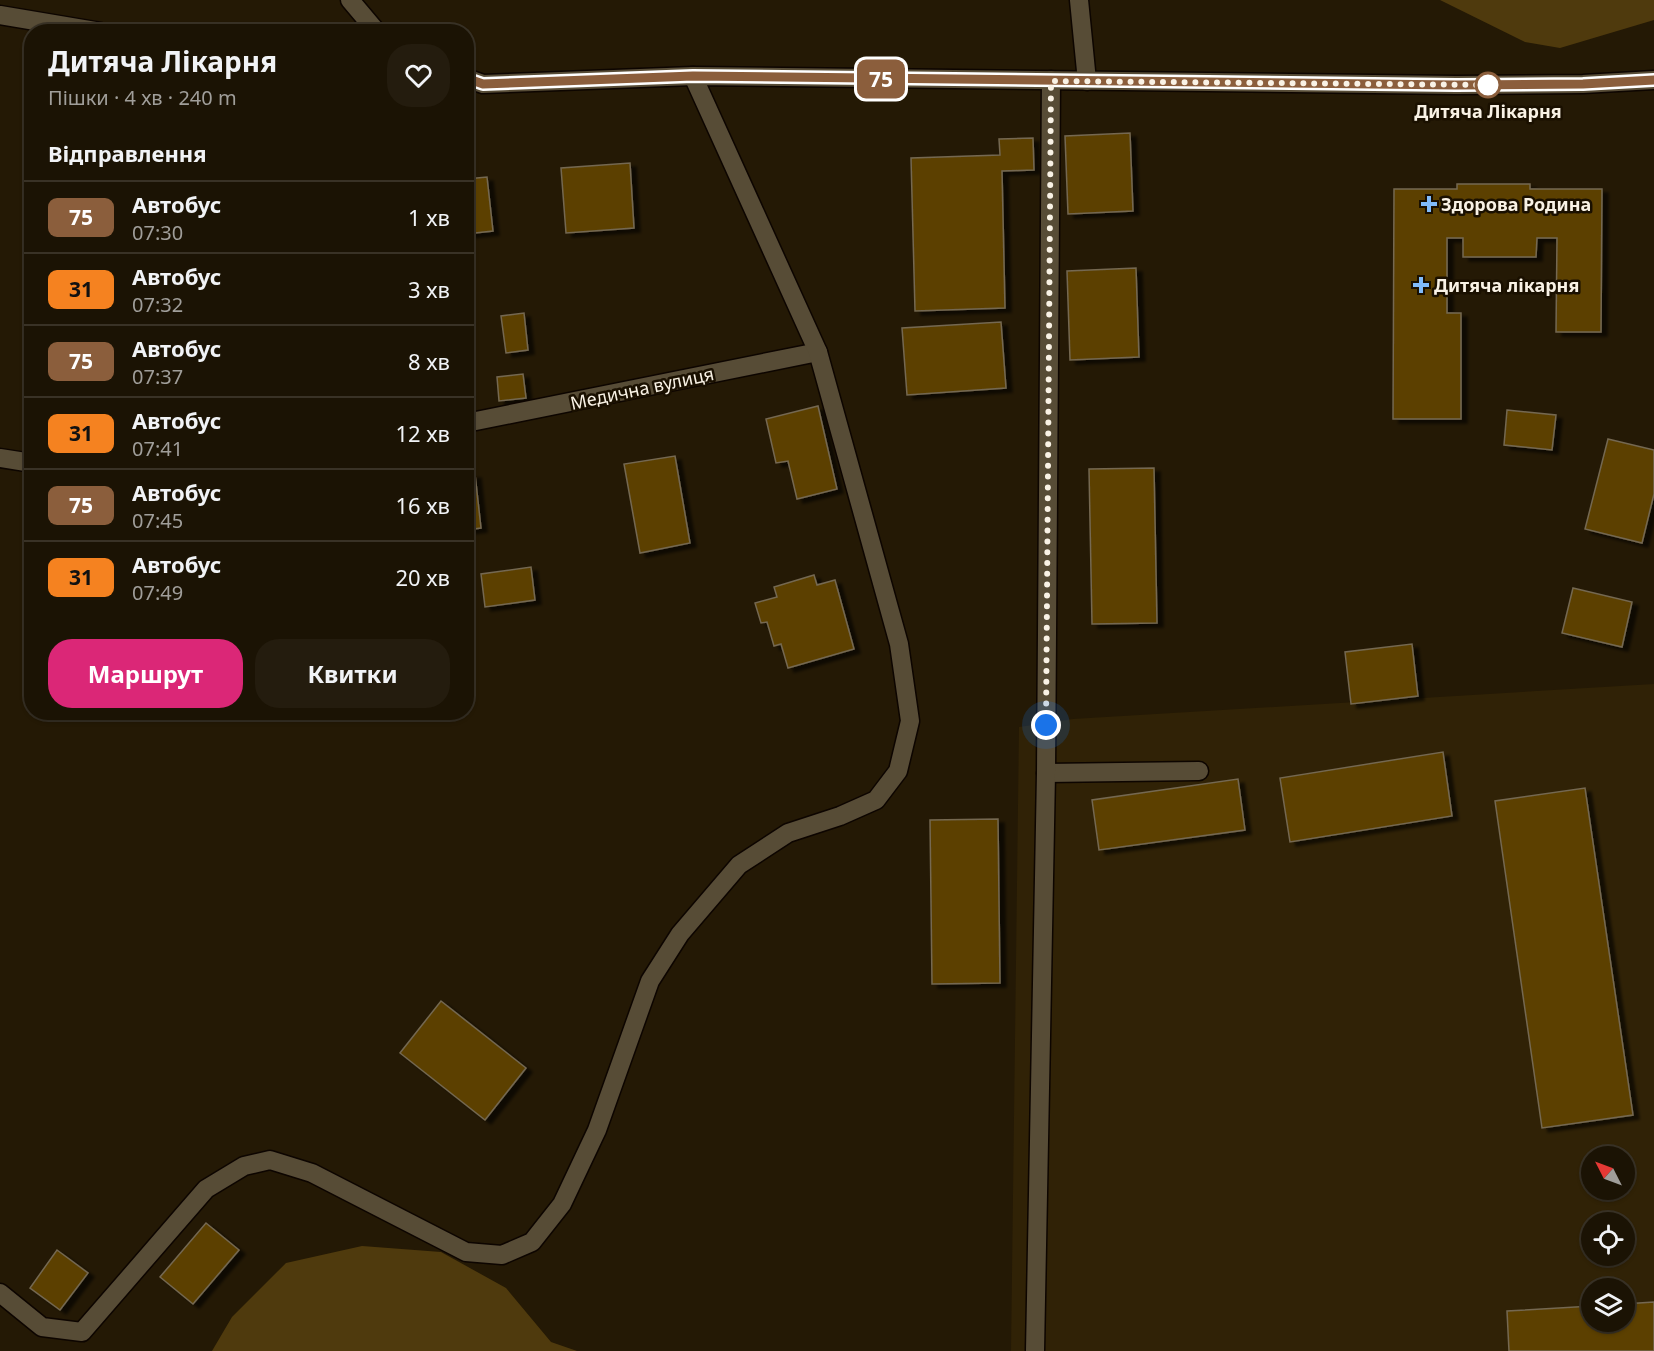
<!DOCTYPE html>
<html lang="uk">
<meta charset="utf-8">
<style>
:root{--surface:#1b1304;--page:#241c0e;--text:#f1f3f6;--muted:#a09e9a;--line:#393226;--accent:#db2777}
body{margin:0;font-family:"Noto Sans",sans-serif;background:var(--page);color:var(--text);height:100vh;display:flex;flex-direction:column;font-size:22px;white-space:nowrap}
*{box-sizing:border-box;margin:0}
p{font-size:20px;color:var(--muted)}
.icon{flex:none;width:33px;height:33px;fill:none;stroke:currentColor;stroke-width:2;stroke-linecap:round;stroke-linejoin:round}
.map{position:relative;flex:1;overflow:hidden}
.panel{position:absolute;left:24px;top:24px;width:450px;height:696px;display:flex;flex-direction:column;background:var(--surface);border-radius:24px;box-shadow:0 2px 4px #0004,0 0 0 2px var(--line)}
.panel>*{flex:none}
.badge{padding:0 12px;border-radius:9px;font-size:21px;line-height:39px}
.needle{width:39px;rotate:312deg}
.controls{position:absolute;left:1581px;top:1146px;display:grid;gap:12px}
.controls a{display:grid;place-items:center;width:54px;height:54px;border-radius:50%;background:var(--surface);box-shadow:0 2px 4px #0004,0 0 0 2px var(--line);font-size:30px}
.you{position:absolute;width:30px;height:30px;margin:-15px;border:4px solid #fff;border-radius:50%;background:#1a73e8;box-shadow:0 0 0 9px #1a73e833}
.map>.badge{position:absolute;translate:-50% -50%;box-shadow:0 0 0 3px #fff}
h2{padding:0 24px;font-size:22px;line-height:54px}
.round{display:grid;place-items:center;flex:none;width:63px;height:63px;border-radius:24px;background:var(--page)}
.overview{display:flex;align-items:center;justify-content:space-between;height:102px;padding:0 24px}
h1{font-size:28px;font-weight:700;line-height:45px}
.primary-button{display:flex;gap:12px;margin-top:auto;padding:12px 24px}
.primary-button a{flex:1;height:69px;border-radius:24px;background:var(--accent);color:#fff;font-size:24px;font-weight:700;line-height:69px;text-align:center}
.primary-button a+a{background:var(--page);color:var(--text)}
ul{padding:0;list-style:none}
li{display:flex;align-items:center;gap:18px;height:72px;padding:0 24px;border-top:2px solid var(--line)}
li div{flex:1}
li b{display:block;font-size:22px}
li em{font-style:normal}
li .badge{min-width:66px;font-weight:700;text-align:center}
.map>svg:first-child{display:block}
.built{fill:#302206;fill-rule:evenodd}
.green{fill:#4f3a0d}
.building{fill:#5c4102;stroke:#746851;stroke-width:1.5;filter:url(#shadow)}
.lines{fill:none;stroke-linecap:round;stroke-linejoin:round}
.minor-casing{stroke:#0d0500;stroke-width:21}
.minor{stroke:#574c36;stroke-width:18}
.line-casing{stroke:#fff;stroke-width:14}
.line{stroke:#8b5e3c;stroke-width:9}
.walk{stroke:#f9f2e5;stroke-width:6;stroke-dasharray:0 10.8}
.stop-dot{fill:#fff;stroke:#8b5e3c;stroke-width:3}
.poi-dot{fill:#81bcfa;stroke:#1a1000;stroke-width:2}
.labels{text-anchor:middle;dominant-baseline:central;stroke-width:5;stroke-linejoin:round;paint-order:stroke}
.stop-label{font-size:18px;font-weight:bold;fill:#f9f2e5;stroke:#1a1000}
.poi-label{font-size:18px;font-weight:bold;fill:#f9f2e5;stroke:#1a1000;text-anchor:start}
.street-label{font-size:18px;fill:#f9f2e5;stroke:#1a1000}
</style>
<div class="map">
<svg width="1654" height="1351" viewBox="0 0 1654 1351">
<defs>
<filter id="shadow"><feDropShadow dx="6" dy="4" stdDeviation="1.5" flood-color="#0009"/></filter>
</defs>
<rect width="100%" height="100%" fill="#241905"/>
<path class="built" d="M1654 684V1351H1011L1019 727 1073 719ZM1592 1156H1624V1190H1592ZM1592 1222H1624V1256H1592ZM1592 1288H1624V1322H1592Z"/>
<g class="green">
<polygon points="1440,0 1654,0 1654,20 1560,48 1525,42"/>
<polygon points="362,1246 441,1252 506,1288 551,1342 577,1351 212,1351 232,1317 286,1263"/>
</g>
<g class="building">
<polygon points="1130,133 1133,211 1068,214 1065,136"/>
<polygon points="1033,138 1034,170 1002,171 1005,308 915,311 911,158 1000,155 999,139"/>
<polygon points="630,163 634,228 566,233 561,168"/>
<polygon points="487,177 493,231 466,234 466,179"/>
<polygon points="1457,184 1530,184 1530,189 1602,189 1601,332 1556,332 1557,238 1537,238 1536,257 1463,257 1463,238 1447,238 1447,313 1461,313 1461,419 1393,419 1394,189 1457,189"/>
<polygon points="1136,268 1139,357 1070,360 1067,271"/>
<polygon points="524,313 528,350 506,353 501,316"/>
<polygon points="1001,322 1006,388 907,395 902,328"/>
<polygon points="523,374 526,398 499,401 497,377"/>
<polygon points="26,386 32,386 32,442 27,442"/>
<polygon points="818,406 837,489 797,499 788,461 776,463 766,419"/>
<polygon points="1507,410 1556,415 1552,450 1504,445"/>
<polygon points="1608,439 1654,450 1654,494 1642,543 1585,529"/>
<polygon points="675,456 690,543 640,553 624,464"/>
<polygon points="1154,468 1157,623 1092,624 1089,469"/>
<polygon points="475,474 481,528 466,530 466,475"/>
<polygon points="531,567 535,600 485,607 481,574"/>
<polygon points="814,575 817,585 835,580 854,649 788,668 781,644 774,646 767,622 761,623 755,603 777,597 774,587"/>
<polygon points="1573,588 1632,602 1622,647 1562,633"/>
<polygon points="1412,644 1418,696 1351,704 1345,652"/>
<polygon points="1443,752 1452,816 1290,842 1280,778"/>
<polygon points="1238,779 1245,830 1099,850 1092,800"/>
<polygon points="1585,788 1633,1115 1542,1128 1495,801"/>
<polygon points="998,819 1000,983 932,984 930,820"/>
<polygon points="441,1001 526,1068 485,1120 400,1053"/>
<polygon points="206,1223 239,1250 193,1304 160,1277"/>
<polygon points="57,1250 88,1273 60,1310 30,1288"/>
<polygon points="1654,1302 1654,1351 1509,1351 1507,1311 1592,1306 1592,1322 1624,1322 1624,1304"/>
</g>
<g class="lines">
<g class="minor-casing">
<g id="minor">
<polyline points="350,0 377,32"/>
<polyline points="1079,0 1087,81"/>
<polyline points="0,15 101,32"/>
<polyline points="466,78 483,84 693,76 1456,85 1583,84 1654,80"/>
<polyline points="466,423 818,352"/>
<polyline points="0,458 32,463"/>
<polyline points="1046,773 1199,771"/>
<polyline points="0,1293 42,1327 82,1332 206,1189 244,1166 270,1160 312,1173 466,1252 502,1255 532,1242 562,1204 597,1130 650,981 680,934 739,865 788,833 840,816 876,800 898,771 910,721 899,644 818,352 693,76"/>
<polyline points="1035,1351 1046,773 1051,80"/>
</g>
</g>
<use href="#minor" class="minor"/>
</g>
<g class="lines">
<g class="line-casing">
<polyline id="line" points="466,78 483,84 693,76 1456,85 1583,84 1654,80"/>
</g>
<use href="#line" class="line"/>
<polyline class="walk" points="1046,725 1051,81 1488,85"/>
</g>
<circle class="stop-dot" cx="1488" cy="85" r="12"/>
<g class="poi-dot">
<path d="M1426 195h6v6h6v6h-6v6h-6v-6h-6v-6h6z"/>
<path d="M1418 276h6v6h6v6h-6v6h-6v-6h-6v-6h6z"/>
</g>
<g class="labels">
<g class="stop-label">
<text x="1488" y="111">Дитяча Лікарня</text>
</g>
<g class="poi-label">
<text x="1441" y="204">Здорова Родина</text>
<text x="1434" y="285">Дитяча лікарня</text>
</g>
<g class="street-label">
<text transform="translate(642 388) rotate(-12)">Медична вулиця</text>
</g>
</g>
</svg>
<div class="controls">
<a><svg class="needle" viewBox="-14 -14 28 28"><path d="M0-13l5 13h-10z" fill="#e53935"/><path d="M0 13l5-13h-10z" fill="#a09e9a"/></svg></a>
<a><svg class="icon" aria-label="locate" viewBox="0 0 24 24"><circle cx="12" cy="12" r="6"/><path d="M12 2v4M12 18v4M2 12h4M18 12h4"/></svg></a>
<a><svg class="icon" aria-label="layers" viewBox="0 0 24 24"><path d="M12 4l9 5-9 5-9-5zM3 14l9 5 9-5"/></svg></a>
</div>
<div class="you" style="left:1046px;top:725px"></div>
<b class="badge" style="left:881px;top:79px;background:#8b5e3c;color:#fff">75</b>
<section class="panel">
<div class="overview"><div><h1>Дитяча Лікарня</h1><p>Пішки · 4 хв · 240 m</p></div><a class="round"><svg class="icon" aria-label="heart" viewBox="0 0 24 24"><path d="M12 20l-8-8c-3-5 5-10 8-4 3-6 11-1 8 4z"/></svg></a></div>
<h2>Відправлення</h2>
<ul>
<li><span class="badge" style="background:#8b5e3c;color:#fff">75</span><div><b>Автобус</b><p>07:30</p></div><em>1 хв</em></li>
<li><span class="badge" style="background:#f58220;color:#111">31</span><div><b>Автобус</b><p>07:32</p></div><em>3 хв</em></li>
<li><span class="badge" style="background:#8b5e3c;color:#fff">75</span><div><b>Автобус</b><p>07:37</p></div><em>8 хв</em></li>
<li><span class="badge" style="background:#f58220;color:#111">31</span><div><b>Автобус</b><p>07:41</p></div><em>12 хв</em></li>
<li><span class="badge" style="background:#8b5e3c;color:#fff">75</span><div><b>Автобус</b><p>07:45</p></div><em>16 хв</em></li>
<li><span class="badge" style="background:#f58220;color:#111">31</span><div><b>Автобус</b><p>07:49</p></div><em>20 хв</em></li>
</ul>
<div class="primary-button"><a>Маршрут</a><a>Квитки</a></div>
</section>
</div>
